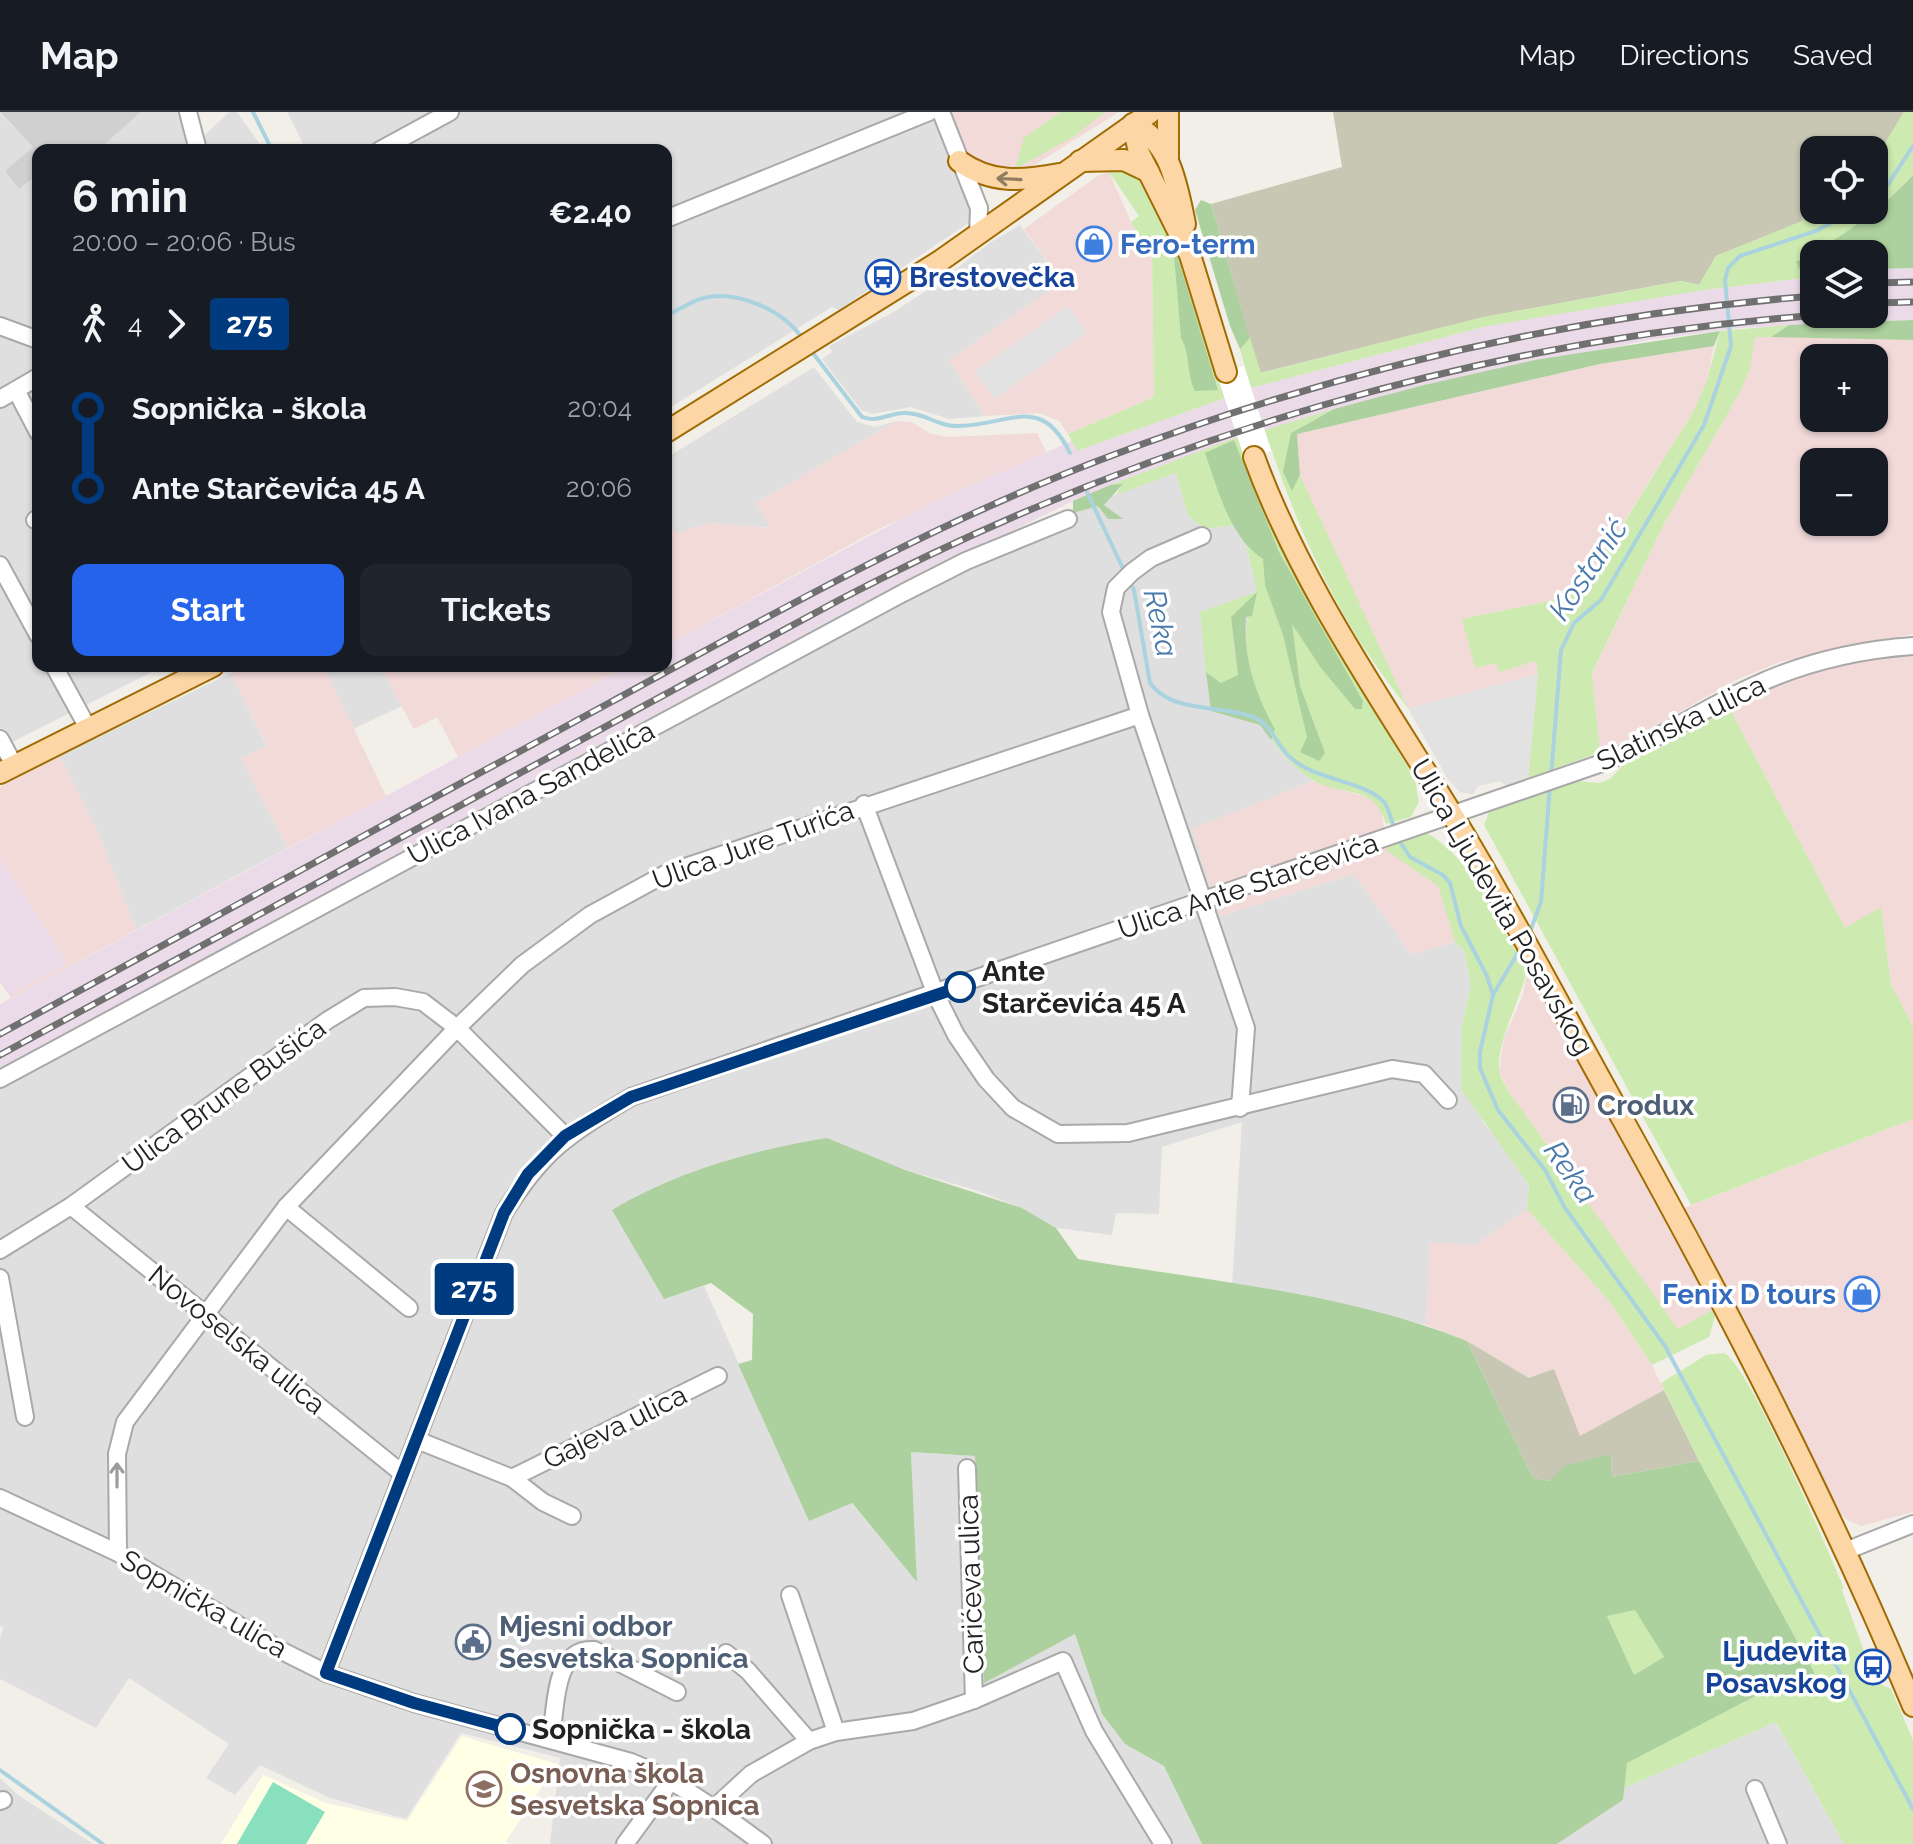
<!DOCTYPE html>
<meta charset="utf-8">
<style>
:root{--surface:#171b24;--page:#20242c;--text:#f1f3f6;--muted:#9ea1a6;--line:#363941;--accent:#2563eb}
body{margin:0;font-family:Raleway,sans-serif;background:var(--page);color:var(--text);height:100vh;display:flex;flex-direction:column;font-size:30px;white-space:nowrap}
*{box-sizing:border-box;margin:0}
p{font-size:26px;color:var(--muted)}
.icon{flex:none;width:44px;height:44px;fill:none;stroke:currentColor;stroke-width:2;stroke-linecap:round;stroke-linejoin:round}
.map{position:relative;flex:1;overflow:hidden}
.details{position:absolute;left:32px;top:32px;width:640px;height:528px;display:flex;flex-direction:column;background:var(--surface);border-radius:16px;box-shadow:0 2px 6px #0004}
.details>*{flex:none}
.badge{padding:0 16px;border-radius:6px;font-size:28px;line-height:52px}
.tools{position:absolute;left:1800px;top:24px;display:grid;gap:16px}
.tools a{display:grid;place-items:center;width:88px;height:88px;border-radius:16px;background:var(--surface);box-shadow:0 2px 6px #0004;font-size:40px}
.map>.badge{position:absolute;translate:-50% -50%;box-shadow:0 0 0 4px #fff}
.legs{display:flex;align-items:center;gap:12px;height:88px;padding:0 40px;font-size:26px}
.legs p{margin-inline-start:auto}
.summary{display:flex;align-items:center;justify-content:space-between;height:136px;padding:0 40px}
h1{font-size:44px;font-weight:700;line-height:60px}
.button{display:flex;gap:16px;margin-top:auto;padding:16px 40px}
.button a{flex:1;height:92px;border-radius:16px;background:var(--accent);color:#fff;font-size:32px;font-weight:700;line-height:92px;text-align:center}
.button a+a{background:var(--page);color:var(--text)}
ul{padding:0 40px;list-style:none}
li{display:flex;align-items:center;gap:28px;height:80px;font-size:30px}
li i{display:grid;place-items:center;width:12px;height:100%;margin:0 10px;background:currentColor}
li i::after{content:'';width:20px;height:20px;margin:-10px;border:6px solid;border-radius:50%;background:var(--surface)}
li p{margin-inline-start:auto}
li:first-child i{background:linear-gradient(#0000 50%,currentColor 0)}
li:last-child i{background:linear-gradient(currentColor 50%,#0000 0)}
header{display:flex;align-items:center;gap:48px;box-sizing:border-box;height:112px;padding:0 40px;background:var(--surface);border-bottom:2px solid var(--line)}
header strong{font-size:38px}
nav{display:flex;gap:44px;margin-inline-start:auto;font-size:28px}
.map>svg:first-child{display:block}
.residential{fill:#e0dfdf}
.commercial{fill:#f2dad9;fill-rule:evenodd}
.industrial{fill:#ebdbe8}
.education{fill:#ffffe5}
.religious{fill:#d0d0d0}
.construction{fill:#c7c7b4}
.grass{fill:#cdebb0}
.forest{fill:#add19e;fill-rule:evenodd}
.pitch{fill:#88e0be}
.parking{fill:#e2e2e2}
.pier{fill:#fff}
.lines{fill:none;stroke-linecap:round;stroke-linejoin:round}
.stream{stroke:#aad3df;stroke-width:4}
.minor-casing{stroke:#a9a9a9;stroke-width:20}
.major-casing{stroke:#a06b00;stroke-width:24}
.minor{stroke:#fff;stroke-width:16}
.major{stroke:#fcd6a4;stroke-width:20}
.rail-casing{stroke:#707070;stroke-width:7}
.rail{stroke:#fff;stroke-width:4;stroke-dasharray:12;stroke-linecap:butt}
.oneway{stroke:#8f7c63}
.oneway2{stroke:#9c9c9c}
.line-1-casing{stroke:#fff;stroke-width:18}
.line-1{stroke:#003b80;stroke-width:12}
.stop-1-dot{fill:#fff;stroke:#003b80;stroke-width:4}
.labels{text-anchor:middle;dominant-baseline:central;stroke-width:7;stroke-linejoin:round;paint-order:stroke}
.shop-label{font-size:28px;font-weight:bold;fill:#366cbe;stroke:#fff;text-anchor:start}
.transit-label{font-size:28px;font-weight:bold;fill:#164399;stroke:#fff;text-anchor:start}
.street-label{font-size:28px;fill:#222;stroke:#fff}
.stop-label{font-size:28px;font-weight:bold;fill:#222;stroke:#fff;text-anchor:start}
.service-label{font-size:28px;font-weight:bold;fill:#4e5e75;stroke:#fff;text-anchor:start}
.education-label{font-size:28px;font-weight:bold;fill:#785e54;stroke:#fff;text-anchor:start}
.water-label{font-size:30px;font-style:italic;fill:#4a7aab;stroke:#fff}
</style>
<header>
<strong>Map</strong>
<nav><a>Map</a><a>Directions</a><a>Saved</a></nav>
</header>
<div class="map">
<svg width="1913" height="1732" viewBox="0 0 1913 1732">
<rect width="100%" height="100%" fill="#f2efe9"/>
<g class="residential">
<polygon points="141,0 182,0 192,36 229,0 237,0 264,38 98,38"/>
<polygon points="287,0 935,0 973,108 839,198 832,195 666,298 666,38 306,38"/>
<polygon points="0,1 33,35 5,59 19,77 38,62 38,554 164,554 0,636"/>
<polygon points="1020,113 1062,170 949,248 985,304 949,307 911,295 873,302 861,298 822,247 832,240 829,234 890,202 934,174 991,130"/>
<polygon points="814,255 857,310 875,315 897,309 756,391 771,416 709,411 676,422 666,405 666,346"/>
<polygon points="1176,361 1188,404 1206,417 1241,412 1257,480 1260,613 1282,642 1313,669 1193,717 1220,804 1354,762 1411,842 1455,830 1464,839 1471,873 1462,913 1483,1010 1508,1039 1529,1073 1527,1097 1475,1133 1430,1131 1426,1213 1323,1189 1232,1173 1242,1010 1162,1035 1159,1102 1116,1101 1112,1123 1056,1116 1022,1096 972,1077 905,1058 664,1186 704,1174 809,1408 851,1391 917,1469 911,1340 975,1344 984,1570 1075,1522 1102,1602 1125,1632 1164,1654 1202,1732 550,1732 560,1646 461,1621 406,1707 330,1686 260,1653 235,1683 206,1666 229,1632 129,1566 96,1616 0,1567 0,1526 4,1515 0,1514 0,959 836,505 1027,414"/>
<polygon points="324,554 380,554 402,594 353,617"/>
<polygon points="231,561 267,635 241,646 288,736 136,818 95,714 60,644"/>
<polygon points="1776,1610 1844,1732 1557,1732 1623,1688 1624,1676"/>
<polygon points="0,1666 18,1683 93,1732 0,1732"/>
</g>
<g class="commercial">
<polygon points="947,0 1119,0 1028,57 1010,62 970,48"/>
<polygon points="1109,60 1131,110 1152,143 1154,285 1068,322 1059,309 1040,301 985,304 949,248 1062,170 1024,117 1099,63"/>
<path d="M1755 224 1913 228V522L1779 550 1734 569 1644 620 1600 640 1592 562 1664 412 1740 280 1750 256ZM1814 246H1874V306H1814ZM1814 350H1874V410H1814Z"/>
<polygon points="1714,234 1707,268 1693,300 1587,468 1559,487 1462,507 1497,551 1499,559 1536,549 1538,562 1528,667 1508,674 1499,669 1478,674 1473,682 1460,680 1448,667 1408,596 1319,409 1300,363 1297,322 1600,252"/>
<polygon points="897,309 912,310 931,322 949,325 1037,321 1046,340 879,417 666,533 666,405 676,422 709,411 770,416 756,391"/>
<polygon points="1913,540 1913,915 1891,872 1881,796 1845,816 1729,595 1746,583 1814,556"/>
<polygon points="244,554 324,554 386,684 288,736 241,646 267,634 231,561"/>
<polygon points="380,554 627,554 458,645 437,605 414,617"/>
<polygon points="60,644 95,714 136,818 11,886 0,870 0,675"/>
<polygon points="1313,669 1370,686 1381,696 1388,739 1438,773 1455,830 1411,842 1354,762 1220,804 1192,717"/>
<polygon points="1527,857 1631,1039 1712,1198 1678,1218 1509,980 1499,959 1504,926 1523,883"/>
<polygon points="1913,1007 1913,1400 1861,1414 1847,1408 1833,1394 1790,1296 1746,1226 1679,1098"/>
<polygon points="1527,1097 1609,1189 1652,1253 1664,1278 1580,1324 1529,1266 1467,1229 1426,1213 1430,1130 1475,1133"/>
</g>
<g class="industrial">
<polygon points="1913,156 1913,208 1740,216 1649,228 1424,273 1265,318 1251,276 1487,214 1704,178 1814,165 1814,202 1874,202 1874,157"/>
<polygon points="1225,286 1238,325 1073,389 836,505 0,959 0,892 627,554 666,554 666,533 933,390 1072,329 1077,339"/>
<polygon points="0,745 67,851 10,883 0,867"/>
</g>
<polygon class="education" points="462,1624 557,1652 506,1729 509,1732 221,1732 263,1663 326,1691 407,1709"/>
<polygon class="religious" points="0,0 141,0 98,38 38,38 38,62 19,77 5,59 33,35"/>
<g class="construction">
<polygon points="1333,0 1904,0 1874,50 1874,38 1814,38 1814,98 1836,98 1818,106 1802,105 1803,109 1716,144 1699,173 1681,169 1484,205 1260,261 1211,92 1342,55"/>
<polygon points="1467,1229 1529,1266 1554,1257 1580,1324 1664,1278 1699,1349 1612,1365 1611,1342 1550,1369 1533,1366"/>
</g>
<g class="grass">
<polygon points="1060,0 1105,0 1073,25 1015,57 1024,26"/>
<path d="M1904 0H1913V63C1875 102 1844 125 1796 150L1804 166 1704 178 1487 214 1251 276 1240 237 1250 226 1261 261 1484 205 1681 169 1699 173 1716 144 1802 109V104L1818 106 1836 98H1874V50Z"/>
<polygon points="1118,58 1142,63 1170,117 1225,286 1077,339 1068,322 1154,285 1152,143 1131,110 1139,104 1109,60"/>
<polygon points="1789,213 1771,225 1755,225 1750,256 1740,280 1664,412 1592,561 1600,640 1528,667 1538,562 1536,549 1499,560 1496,551 1475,556 1462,507 1559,487 1590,465 1693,300 1707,268 1720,219"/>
<path d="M1334 297 1291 321 1292 378 1300 363 1408 596C1340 513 1297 418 1265 318Z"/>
<path d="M1238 325 1280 432 1415 668 1419 690 1411 705 1386 712C1374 670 1341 686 1311 667 1296 657 1282 642 1271 628L1275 617C1251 573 1235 530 1256 481L1233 533 1239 563 1221 571 1206 560 1200 500 1257 480 1241 412 1205 417 1188 404 1176 361 1116 383 1122 373H1110Z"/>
<polygon points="1729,595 1845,816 1881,795 1891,872 1913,915 1913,1007 1691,1093 1484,713 1489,700 1576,669 1600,671 1611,666 1626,650 1662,635"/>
<path d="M1424 720C1470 741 1500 816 1527 857 1521 890 1498 923 1499 957 1499 964 1506 973 1509 980L1678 1217 1712 1198 1715 1204 1709 1225 1652 1253 1609 1189 1527 1097 1529 1073 1461 977 1462 913 1471 873 1464 839 1455 830 1438 774 1387 739V733Z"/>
<path d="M1724 1241C1748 1251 1829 1441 1844 1476L1842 1478 1875 1570 1891 1577 1913 1628V1732H1844L1776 1610 1624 1676 1626 1651 1788 1567 1815 1562 1699 1349 1661 1271 1706 1243Z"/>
<polygon points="1635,1497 1664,1545 1634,1563 1607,1504"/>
</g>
<g class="forest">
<path d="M1913 63V156L1874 157V142H1814V165L1804 166 1796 150C1841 126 1877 101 1913 63Z"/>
<polygon points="1201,88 1211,92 1250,226 1240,237 1230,214 1195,98"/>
<path d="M1165 122 1177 143 1218 278 1195 279C1186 261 1191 244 1181 226L1174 143 1165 135Z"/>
<polygon points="1913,208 1913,228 1771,225 1789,213"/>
<polygon points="1720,219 1714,234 1600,252 1297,322 1300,363 1292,379 1283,360 1291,321 1334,297 1424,273 1535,248"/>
<path d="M1234 328 1279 440 1363 589 1362 597H1355L1321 556 1292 512 1300 574 1325 641 1319 649 1300 640 1307 625 1283 523 1265 473 1263 447C1229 425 1218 377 1205 341Z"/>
<polygon points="1123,372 1104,393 1123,407 1108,407 1098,394 1073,401 1073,389 1110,373"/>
<path d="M1257 480 1252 504 1246 505C1243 547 1255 580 1275 617L1271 628 1260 613 1211 599 1206 560 1221 571 1238 563 1231 505Z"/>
<path d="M827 1026 905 1058 1022 1096 1056 1116 1078 1147C1206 1169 1345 1180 1467 1229L1533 1366 1550 1369 1564 1354 1611 1342 1612 1365 1699 1349 1815 1562 1788 1567 1627 1651 1623 1688 1557 1732H1202L1164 1654 1125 1632 1102 1602 1075 1522 984 1571 975 1344 911 1340 917 1470 852 1391 809 1409 738 1252 752 1248 753 1202 711 1171 664 1187 612 1098C676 1060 752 1038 827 1026ZM1635 1498 1664 1545 1634 1563 1607 1504Z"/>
</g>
<polygon class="pitch" points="273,1670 325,1700 306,1732 237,1732"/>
<g class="parking">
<polygon points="1068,194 1087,221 994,287 975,259"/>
<polygon points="1538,562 1528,667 1508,674 1499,669 1478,674 1473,682 1460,680 1448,667 1408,596"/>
</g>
<polygon class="pier" points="1244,254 1271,339 1245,348 1217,263"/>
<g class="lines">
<g class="stream">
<polyline points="253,0 272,38"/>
<polyline points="1874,87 1881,83 1913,34"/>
<path d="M666 203C678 199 688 191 700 187 735 176 783 198 802 226"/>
<path d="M809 236 862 305C878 311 889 301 904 301 923 300 939 315 958 314 1010 313 1041 281 1070 341"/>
<polyline points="1087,380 1125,461"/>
<path d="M1129 469 1134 478 1150 571C1172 602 1221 592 1253 605 1272 612 1276 633 1290 645 1315 669 1363 668 1384 690 1389 696 1392 710 1395 719"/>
<polyline points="1551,665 1561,538 1574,511 1601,488 1704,313 1731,234 1725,168 1728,156 1740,144 1816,119 1855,98"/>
<polyline points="1398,727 1410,745 1443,763 1450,771 1461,814 1487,864 1493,883 1480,940 1480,956 1498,998 1545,1058 1565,1096 1665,1234 1913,1697"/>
<polyline points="1529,822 1541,790 1550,674"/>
<polyline points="1493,883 1520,837"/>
<polyline points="0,1658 103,1732"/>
</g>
<g class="minor-casing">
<g id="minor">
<polyline points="188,0 198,38"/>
<polyline points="941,0 979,96 978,123"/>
<polyline points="380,38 450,0"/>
<polyline points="666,107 929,0"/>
<polyline points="0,214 38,228"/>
<polyline points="16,278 38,320"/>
<polyline points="0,287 38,265"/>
<polyline points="35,408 38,406"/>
<polyline points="1202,424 1151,446 1132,460 1116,476 1111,500 1140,603 1246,916 1240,996"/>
<polyline points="0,453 38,523"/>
<polyline points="54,554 88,616"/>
<polyline points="0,627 14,653"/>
<polyline points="864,692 936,883 956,923 986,967 1013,996 1058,1022 1128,1021 1392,957 1424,962 1448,988"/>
<polyline points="0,967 903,481 966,449 1068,407"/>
<polyline points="71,1094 403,1362"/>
<polyline points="286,1095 409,1196"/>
<polyline points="0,1138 71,1094 328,908 364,886 395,885 423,890 457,916 565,1024"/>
<polyline points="0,1166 25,1305"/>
<polyline points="417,1328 512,1366 543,1390 572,1404"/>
<polyline points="967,1356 974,1588"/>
<polyline points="512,1366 718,1264"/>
<path d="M0 1386 118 1441 282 1539 326 1561 414 1591 631 1650C680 1670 721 1701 763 1732"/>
<polyline points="1848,1438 1913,1412"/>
<polyline points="118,1441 117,1342 125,1310 286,1095 457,916 522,853 590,803 667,761 1140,603"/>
<polyline points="790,1483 836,1620"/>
<polyline points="726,1541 748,1559 809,1629"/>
<path d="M326 1561 504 1101C543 1038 568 1023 631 985L1602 651C1655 630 1700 598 1751 575 1802 551 1857 538 1913 534"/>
<path d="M551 1627C556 1597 553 1535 594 1538L677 1580"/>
<polyline points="1755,1677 1778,1732"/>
<polyline points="0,1689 3,1688"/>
<polyline points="714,1696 751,1662 809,1629 836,1620 913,1609 974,1588 1063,1549 1094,1619 1163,1732"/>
<polyline points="625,1732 671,1669"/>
</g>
</g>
<g class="major-casing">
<g id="major">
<polyline points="1168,0 1168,46"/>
<polyline points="1133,12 1139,41 1190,143 1226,260"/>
<path d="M1133 12C1171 30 1177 74 1185 112"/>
<path d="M959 49C991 72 1022 69 1059 62"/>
<polyline points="1080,49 1124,48 1149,60"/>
<polyline points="666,320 940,149 1151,0"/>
<path d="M1254 345C1305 484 1393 602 1468 729 1522 820 1571 915 1623 1008 1729 1199 1829 1392 1913 1594"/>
<polyline points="0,661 213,554"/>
</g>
</g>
<use href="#minor" class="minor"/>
<use href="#major" class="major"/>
<g class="rail-casing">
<g id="rail">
<polyline points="1874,171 1913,170"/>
<polyline points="1874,191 1913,190"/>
<path d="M0 922C203 811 407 700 611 590 771 503 930 413 1100 348 1329 260 1570 203 1814 184"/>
<path d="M0 943 841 487C1149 327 1490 224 1837 202"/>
</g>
</g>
<use href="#rail" class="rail"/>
</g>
<defs><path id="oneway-shaft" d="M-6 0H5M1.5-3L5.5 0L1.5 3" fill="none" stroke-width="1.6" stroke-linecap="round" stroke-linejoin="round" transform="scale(2)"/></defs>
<use class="oneway" href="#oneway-shaft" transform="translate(1009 67) rotate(-177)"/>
<use class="oneway2" href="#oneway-shaft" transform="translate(117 1363) rotate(-90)"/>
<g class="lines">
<g class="line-1-casing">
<polyline id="line-1" points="510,1617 414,1591 326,1561 504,1101 528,1062 565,1024 631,985 960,875"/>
</g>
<use href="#line-1" class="line-1"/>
</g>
<defs>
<g id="shop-ring" transform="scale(1.8)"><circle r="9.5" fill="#fff" stroke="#3f7fe0" stroke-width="1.5"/><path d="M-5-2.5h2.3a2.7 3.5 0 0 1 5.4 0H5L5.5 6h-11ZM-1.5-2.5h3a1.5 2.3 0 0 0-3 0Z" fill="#3f7fe0"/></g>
<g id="bus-ring" transform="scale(1.8)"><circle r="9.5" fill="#fff" stroke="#1a4fb4" stroke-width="1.5"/><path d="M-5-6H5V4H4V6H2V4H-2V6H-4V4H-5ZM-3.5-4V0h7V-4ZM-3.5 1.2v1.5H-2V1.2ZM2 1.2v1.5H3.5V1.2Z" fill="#1a4fb4"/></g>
<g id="fuel-ring" transform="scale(1.8)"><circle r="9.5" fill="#fff" stroke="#5c6f8a" stroke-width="1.5"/><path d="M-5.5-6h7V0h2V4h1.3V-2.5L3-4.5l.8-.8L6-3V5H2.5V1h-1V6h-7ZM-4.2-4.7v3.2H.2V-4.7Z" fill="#5c6f8a"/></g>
<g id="civic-ring" transform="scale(1.8)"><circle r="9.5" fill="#fff" stroke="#5c6f8a" stroke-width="1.5"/><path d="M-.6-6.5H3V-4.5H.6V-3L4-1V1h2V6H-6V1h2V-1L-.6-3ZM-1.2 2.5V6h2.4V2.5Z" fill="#5c6f8a"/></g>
<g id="school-ring" transform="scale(1.8)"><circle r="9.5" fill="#fff" stroke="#8d6e63" stroke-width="1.5"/><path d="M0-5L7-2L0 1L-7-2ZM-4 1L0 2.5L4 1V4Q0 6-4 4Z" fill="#8d6e63"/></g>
</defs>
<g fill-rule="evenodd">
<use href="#shop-ring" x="1094" y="132"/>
<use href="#bus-ring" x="883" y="165"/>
<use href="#fuel-ring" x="1571" y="993"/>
<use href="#shop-ring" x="1862" y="1182"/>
<use href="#civic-ring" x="473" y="1530"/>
<use href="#bus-ring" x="1873" y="1555"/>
<use href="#school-ring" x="484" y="1677"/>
</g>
<g class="stop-1-dot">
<circle cx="960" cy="875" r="14"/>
<circle cx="510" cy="1617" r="14"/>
</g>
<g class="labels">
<g class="shop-label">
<text x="1120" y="132">Fero-term</text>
<text x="1836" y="1182" text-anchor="end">Fenix D tours</text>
</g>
<g class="transit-label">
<text x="909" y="165">Brestovečka</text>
<text x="1847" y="1539" text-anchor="end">Ljudevita<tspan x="1847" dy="32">Posavskog</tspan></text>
</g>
<g class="street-label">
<text transform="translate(1681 611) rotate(-26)">Slatinska ulica</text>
<text transform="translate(531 681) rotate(-28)">Ulica Ivana Sandelića</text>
<text transform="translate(753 733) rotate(-20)">Ulica Jure Turića</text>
<text transform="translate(1248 774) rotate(-19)">Ulica Ante Starčevića</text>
<text transform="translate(1502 795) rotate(60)">Ulica Ljudevita Posavskog</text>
<text transform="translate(224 984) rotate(-36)">Ulica Brune Bušića</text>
<text transform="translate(237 1228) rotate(39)">Novoselska ulica</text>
<text transform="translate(615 1315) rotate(-26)">Gajeva ulica</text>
<text transform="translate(971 1472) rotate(-92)">Carićeva ulica</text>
<text transform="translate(204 1492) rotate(30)">Sopnička ulica</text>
</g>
<g class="stop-label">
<text x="982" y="859">Ante<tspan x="982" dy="32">Starčevića 45 A</tspan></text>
<text x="532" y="1617">Sopnička - škola</text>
</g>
<g class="service-label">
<text x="1597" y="993">Crodux</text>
<text x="499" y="1514">Mjesni odbor<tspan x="499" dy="32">Sesvetska Sopnica</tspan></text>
</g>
<g class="education-label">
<text x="510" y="1661">Osnovna škola<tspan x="510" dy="32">Sesvetska Sopnica</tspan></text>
</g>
<g class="water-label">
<text transform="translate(1588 457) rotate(-56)">Kostanić</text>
<text transform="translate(1161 511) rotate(78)">Reka</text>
<text transform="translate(1571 1060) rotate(55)">Reka</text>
</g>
</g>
</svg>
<div class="tools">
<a><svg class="icon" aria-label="locate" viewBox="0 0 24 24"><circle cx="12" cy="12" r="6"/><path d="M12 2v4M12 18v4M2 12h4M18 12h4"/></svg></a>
<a><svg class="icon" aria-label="layers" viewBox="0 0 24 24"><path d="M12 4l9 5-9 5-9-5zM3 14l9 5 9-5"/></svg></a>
<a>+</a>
<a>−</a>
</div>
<b class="badge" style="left:474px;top:1177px;background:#003b80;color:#fff">275</b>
<section class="details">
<div class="summary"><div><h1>6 min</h1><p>20:00 – 20:06 · Bus</p></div><b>€2.40</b></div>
<div class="legs"><svg class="icon" aria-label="walk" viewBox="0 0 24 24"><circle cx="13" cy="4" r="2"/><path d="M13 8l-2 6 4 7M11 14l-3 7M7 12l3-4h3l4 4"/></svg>4<svg class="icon" aria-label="forward" viewBox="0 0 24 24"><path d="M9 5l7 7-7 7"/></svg><b class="badge" style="background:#003b80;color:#fff">275</b></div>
<ul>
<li><i style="color:#003b80"></i><b>Sopnička - škola</b><p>20:04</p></li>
<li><i style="color:#003b80"></i><b>Ante Starčevića 45 A</b><p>20:06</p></li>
</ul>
<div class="button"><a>Start</a><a>Tickets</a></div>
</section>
</div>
